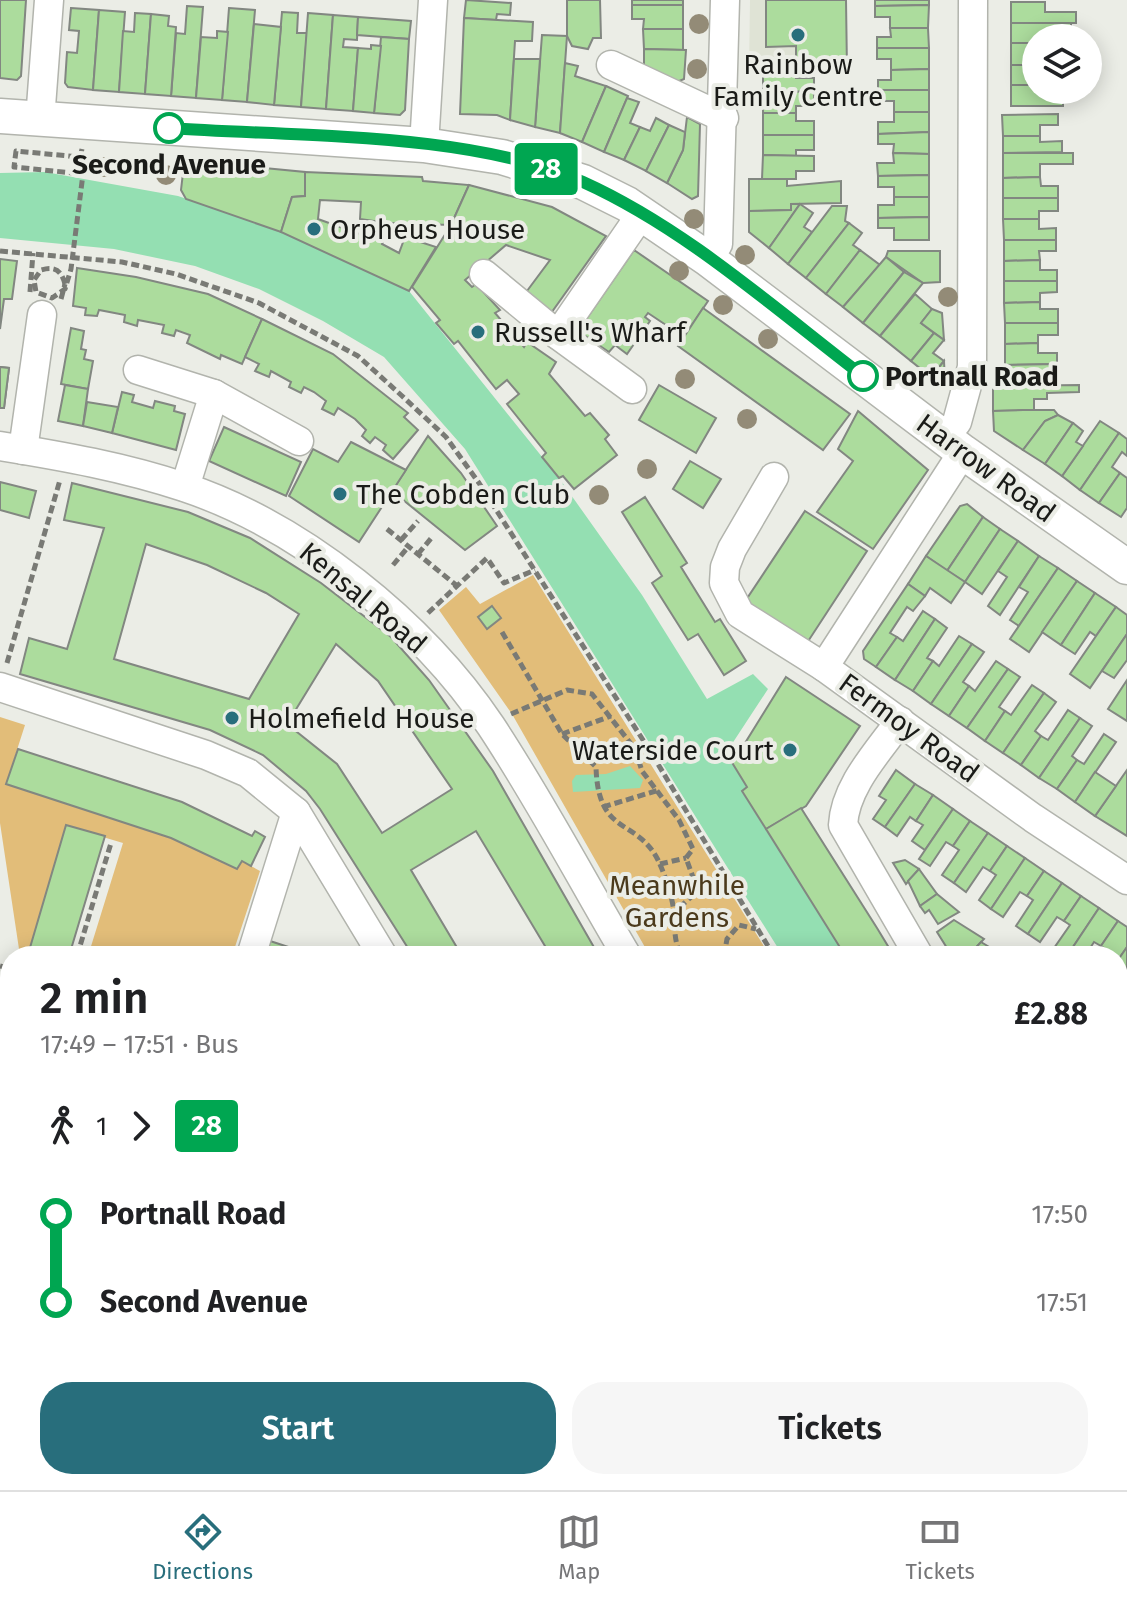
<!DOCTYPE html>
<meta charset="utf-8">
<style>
:root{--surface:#fff;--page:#f6f6f6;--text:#202124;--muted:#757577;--line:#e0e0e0;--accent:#286e7c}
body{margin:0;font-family:"Fira Sans",sans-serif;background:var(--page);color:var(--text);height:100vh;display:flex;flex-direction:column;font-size:30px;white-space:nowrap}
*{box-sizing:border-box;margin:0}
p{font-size:26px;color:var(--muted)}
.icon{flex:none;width:44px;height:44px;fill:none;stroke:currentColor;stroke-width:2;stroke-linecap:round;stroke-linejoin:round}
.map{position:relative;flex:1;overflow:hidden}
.side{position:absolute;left:0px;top:946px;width:1128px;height:544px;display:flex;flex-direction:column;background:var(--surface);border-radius:32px 32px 0 0;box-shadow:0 4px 20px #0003}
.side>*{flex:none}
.badge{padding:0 16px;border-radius:6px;font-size:28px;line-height:52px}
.controls{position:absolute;left:1022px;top:24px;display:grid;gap:16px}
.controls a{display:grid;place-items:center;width:80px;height:80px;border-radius:50%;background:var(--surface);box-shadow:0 4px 20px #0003;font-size:40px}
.map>.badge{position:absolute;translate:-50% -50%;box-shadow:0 0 0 4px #fff}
.legs{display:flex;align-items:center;gap:12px;height:88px;padding:0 40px;font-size:26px}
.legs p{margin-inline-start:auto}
.summary{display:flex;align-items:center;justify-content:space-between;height:136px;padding:0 40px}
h1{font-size:44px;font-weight:600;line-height:60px}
.primary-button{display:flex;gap:16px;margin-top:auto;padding:16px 40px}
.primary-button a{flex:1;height:92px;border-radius:32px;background:var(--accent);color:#fff;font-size:32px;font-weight:600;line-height:92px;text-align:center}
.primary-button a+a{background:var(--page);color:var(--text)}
ul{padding:0 40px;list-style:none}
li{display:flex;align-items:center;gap:28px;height:88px;font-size:30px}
li i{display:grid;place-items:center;width:12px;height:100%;margin:0 10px;background:currentColor}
li i::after{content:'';width:20px;height:20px;margin:-10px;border:6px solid;border-radius:50%;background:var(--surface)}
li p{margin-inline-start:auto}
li:first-child i{background:linear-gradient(#0000 50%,currentColor 0)}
li:last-child i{background:linear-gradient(currentColor 50%,#0000 0)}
.tab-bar{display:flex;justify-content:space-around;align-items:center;height:112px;border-top:2px solid var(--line);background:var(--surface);font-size:22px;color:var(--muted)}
.tab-bar a{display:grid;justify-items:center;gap:4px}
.tab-bar .active{color:var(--accent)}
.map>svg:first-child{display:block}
.built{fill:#dfe3d5}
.green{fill:#e2bd79}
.water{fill:#94dfb2}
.building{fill:#acdc9d;stroke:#828781;stroke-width:2;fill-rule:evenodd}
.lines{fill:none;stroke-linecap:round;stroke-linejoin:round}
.minor-casing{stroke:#b2b4ad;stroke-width:31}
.major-casing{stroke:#b2b4ad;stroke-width:37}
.path{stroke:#797a75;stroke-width:5;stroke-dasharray:8 4;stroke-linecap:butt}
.minor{stroke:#fff;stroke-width:28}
.major{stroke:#fff;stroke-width:34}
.path-bridge{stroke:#797a75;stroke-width:5;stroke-dasharray:8 4;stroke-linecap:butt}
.tree{fill:#938b77}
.line-1-casing{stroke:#fff;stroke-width:18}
.line-1{stroke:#00a651;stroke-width:12}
.poi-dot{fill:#286e7c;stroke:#ebede6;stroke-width:3}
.stop-1-dot{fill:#fff;stroke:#00a651;stroke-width:4}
.labels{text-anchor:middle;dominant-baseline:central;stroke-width:8;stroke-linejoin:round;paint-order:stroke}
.poi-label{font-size:28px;fill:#1a1b18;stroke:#ebede6;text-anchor:start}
.stop-label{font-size:28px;font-weight:bold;fill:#1a1b18;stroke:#ebede6}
.street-label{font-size:28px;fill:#1a1b18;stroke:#ebede6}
.park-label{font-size:28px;fill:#4b3a1c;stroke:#ebede6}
</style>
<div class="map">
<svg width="1127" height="1490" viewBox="0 0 1127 1490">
<rect width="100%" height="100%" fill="#ebede6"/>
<polygon class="built" points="750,0 846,0 847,70 749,71"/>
<g class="green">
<polygon points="533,575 770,956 650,956 512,714 439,610 466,587 480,604"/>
<polygon points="0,717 25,725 6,784 171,838 236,869 242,861 260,871 232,956 88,956 123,843 66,826 29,951 19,949 0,823"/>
<polygon points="1118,1388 1127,1395 1127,1466 1118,1463"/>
</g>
<g class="water">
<polygon points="45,172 178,196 272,228 409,291 559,478 642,595 707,699 753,674 768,689 726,753 747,787 742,792 846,956 783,956 465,449 384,357 323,321 259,289 195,266 114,249 0,238 0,173"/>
<polygon points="630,766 643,780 640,788 573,792 572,781 576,775 606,774"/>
<polygon points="1118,1276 1127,1284 1127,1376 1118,1371"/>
</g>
<g class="building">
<polygon points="0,0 26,0 21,76 17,80 0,78"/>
<polygon points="466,0 511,3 510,15 497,14 496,20 464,18"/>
<polygon points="567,0 600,0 601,38 593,38 588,49 572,46 567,36"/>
<rect x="632" y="0" width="51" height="5"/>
<polygon points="766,0 846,0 847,70 796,71 796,46 766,47"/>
<polygon points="875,0 929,0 929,5 875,6"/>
<polygon points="1011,2 1045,2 1045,12 1076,12 1076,23 1011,23"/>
<polygon points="632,5 683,5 683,29 643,29 644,19 632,19"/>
<polygon points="929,5 928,28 890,28 890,17 875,17 875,6"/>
<polygon points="187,6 203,7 196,98 171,96 176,33 185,34"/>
<polygon points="71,8 99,10 93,90 68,87 65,83 67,52 77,53 79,31 69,30"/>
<polygon points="229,8 255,10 247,102 222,100"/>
<polygon points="99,10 125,12 119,92 93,90"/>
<polygon points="282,12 298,13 297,33 307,33 301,107 274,105"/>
<polygon points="135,13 151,14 145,94 119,92 123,31 134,32"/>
<polygon points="308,13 333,15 326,109 301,107"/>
<polygon points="151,14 169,16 168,26 176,27 171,96 145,94"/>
<polygon points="333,15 358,17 357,40 344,39 343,47 358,48 353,111 326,109"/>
<polygon points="358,17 411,21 409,39 357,35"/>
<polygon points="464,18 533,22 532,41 515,41 510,120 497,115 460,114"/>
<polygon points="1011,23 1071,23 1071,38 1036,38 1036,43 1011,43"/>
<polygon points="254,24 281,27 274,105 247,102"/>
<polygon points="890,28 928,28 929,48 877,48 877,37 891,37"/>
<polygon points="643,29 683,29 683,50 644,49"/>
<polygon points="217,31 228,32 222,100 196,98 201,37 217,38"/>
<polygon points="542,35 567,36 560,133 535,127"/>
<polygon points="381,37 409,39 405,110 400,115 374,113"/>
<rect x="1011" y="43" width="25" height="22"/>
<polygon points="371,45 381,46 374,113 353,111 358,48 371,49"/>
<polygon points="877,48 929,48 929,69 891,70 891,59 877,59"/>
<polygon points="644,49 686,50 684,79 677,82 644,68"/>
<polygon points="514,59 540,59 535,127 510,120"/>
<polygon points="565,63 578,66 575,76 606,86 582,142 560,133"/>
<rect x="1011" y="65" width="25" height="20"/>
<polygon points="929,69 929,90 878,90 878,80 891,80 891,70"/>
<polygon points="763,71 796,71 796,78 814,78 814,92 763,91"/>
<polygon points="1011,85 1036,85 1036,90 1045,90 1045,93 1063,94 1063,106 1011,106"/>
<polygon points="606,86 628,96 604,152 582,142"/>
<polygon points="878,90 929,90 929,112 894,112 894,101 878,101"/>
<polygon points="763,91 814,92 814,106 796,106 796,113 763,113"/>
<polygon points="627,98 639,102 630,123 640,127 624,160 604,152"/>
<polygon points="894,112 929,112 929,132 878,134 878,122 894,122"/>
<polygon points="763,113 796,113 796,121 814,121 814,135 763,135"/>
<polygon points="1058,114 1058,125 1040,125 1040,136 1003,136 1002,115"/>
<polygon points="687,117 700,124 698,196 692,199 667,183 683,150"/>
<polygon points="656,118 669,125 646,171 624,160 640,127 650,131"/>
<polygon points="669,125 685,132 683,150 667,183 646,171"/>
<polygon points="929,132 929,154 893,153 894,144 878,144 878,134"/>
<polygon points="763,135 814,135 814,150 796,150 796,156 763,155"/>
<polygon points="1003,136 1040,136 1040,142 1062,141 1062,152 1003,153"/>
<polygon points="893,153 929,154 929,175 878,176 877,163 894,163"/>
<polygon points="1003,153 1073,153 1073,164 1040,164 1040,177 1003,178"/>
<polygon points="763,155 814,156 814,171 796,171 796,179 762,179"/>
<polygon points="201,162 305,172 305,196 292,197 281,232 186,199 181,190 183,173 188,167"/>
<path d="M305 172 422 177 423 181 469 185 451 225 391 223 382 244 399 253 405 237 436 247 409 291 281 232 292 197 305 196ZM320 200 361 202 360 219 381 222 373 239 318 219Z"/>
<polygon points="929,175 929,197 894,197 894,187 878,187 878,176"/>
<polygon points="1040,177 1041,186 1058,186 1058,198 1003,198 1003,178"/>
<polygon points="749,179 787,179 787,186 841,181 841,203 791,204 791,210 749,211"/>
<polygon points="469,185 552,207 606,236 549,316 524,295 550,260 506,245 465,280 472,287 476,284 500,310 495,313 524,347 527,342 556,362 549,374 585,416 590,413 609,435 605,439 617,455 574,489 563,476 559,478 542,457 546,453 507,404 519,394 507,380 496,389 458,341 454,344 436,323 440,320 412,287 451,225"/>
<polygon points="894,197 929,197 929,217 878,218 878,205 894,205"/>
<polygon points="1003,198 1058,198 1058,211 1039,211 1039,219 1003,219"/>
<polygon points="791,204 800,204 769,248 749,232 749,211 791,210"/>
<polygon points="800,204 813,213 804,227 812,232 788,264 769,248"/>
<polygon points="832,206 847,206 845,221 849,223 806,278 788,264"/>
<polygon points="929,217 929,240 894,240 894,228 878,228 878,218"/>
<polygon points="1003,219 1039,219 1039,229 1056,228 1056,240 1004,240"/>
<polygon points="849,223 862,233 853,245 860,250 826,294 806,278"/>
<polygon points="1004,240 1056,240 1056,251 1039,251 1040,260 1004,261"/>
<polygon points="634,250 708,301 684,337 648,313 645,317 650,321 627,354 615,345 609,352 578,331"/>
<polygon points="860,250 880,265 843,307 826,294"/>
<polygon points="888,251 940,251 940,282 923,283 886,257"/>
<polygon points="886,257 904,272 863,323 843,307"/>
<polygon points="0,259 17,261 12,299 4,299 0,329"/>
<polygon points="1040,260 1040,270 1057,270 1057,281 1004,281 1004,261"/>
<polygon points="77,268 136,277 208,294 262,319 242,364 221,355 220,359 187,343 190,335 176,330 174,336 162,333 164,325 138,320 137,326 124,322 125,315 99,310 97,316 85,315 86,308 73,306"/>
<polygon points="904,272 923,283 880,336 863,323"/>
<polygon points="1004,281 1057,281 1057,292 1040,293 1040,302 1004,303"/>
<polygon points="915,294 932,309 921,323 934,333 911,361 880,336"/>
<polygon points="1040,302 1040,309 1058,309 1058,323 1005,323 1004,303"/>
<polygon points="703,308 850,414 823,450 678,346"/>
<polygon points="932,309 942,313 944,340 921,323"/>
<polygon points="262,319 333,354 408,413 404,417 418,430 393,459 383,450 386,445 375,437 370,443 362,436 366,430 355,419 338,408 334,415 322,409 326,401 314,392 304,387 301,393 289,387 291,382 271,371 269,377 255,371 259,364 245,357"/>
<polygon points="1005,323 1058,323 1058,335 1038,335 1038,343 1005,344"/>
<polygon points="71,328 84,331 81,349 86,350 84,359 93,361 88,389 61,384"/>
<polygon points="934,333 944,340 933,353 944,361 931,377 911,361"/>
<polygon points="1038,343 1038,353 1057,353 1057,364 1005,365 1005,344"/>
<polygon points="944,361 945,381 941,385 931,377"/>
<polygon points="1057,364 1057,378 1037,378 1038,385 1005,386 1005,365"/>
<polygon points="0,367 9,368 4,408 0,408"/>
<polygon points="0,367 9,368 4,408 0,408"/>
<polygon points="65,385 88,389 83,426 58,421"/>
<polygon points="659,385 716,418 696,453 639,420"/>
<polygon points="1079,385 1079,392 1047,393 1047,399 1034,399 1034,410 993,411 993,386"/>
<polygon points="122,392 134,395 132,402 153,408 155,401 175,406 174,411 185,414 176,450 112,433"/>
<polygon points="87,402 118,407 112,433 83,426"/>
<polygon points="1023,410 1054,410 1058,415 1045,421 1023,450 994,431 993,411"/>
<polygon points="858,411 928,470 873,549 817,512 853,461 838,449"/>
<polygon points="1058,415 1073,423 1045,464 1023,450 1045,421"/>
<polygon points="1100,421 1119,433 1080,490 1062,476"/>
<polygon points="1073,423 1083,431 1076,442 1083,446 1062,476 1045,464"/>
<polygon points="224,427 301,462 286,496 209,461"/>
<polygon points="1119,433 1127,439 1127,456 1122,452 1112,467 1120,473 1099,503 1080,490"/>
<polygon points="428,436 461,473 497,526 465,550 392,491"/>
<polygon points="351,442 406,470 359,542 289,496 313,449 338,462"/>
<polygon points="690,461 721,479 703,508 673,489"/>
<polygon points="1120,473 1127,478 1127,508 1121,517 1099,503"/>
<polygon points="0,482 36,491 29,518 0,510"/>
<path d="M72 483 188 512 250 538 321 583 391 637 429 680 493 771 599 956H551L476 831 411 870 462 956H413L320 809 306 791 263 755 210 730 20 674 29 638 67 649 104 528 64 520ZM146 544 207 565 266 593 299 614 249 699 114 659ZM336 644 378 681 452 789 382 833 337 764 287 724Z"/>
<polygon points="645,497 687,563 681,567 715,622 720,619 746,661 724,675 698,634 688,640 652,583 662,576 622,512"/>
<polygon points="967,504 983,517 947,571 926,556 960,506"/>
<polygon points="805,511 867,551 805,646 742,606"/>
<polygon points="983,517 1000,529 965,582 947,571"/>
<polygon points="1000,529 1018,541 982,594 965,582"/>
<polygon points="1018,541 1039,556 1000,615 988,606 1007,577 998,571"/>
<polygon points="926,556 965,582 951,603 930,588 925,596 908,584"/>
<polygon points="1039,556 1058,568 1019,626 1010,620 1028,592 1019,587"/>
<polygon points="1058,568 1077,581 1029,652 1010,639"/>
<polygon points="1077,581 1095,593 1061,645 1042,632"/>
<polygon points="908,584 925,596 913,611 907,607 890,633 897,637 876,667 864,659 863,651"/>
<polygon points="1095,593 1116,607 1096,636 1090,632 1075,654 1061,645"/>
<polygon points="492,606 501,618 487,629 478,617"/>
<polygon points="1116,607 1127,615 1127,634 1090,688 1070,674"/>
<polygon points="923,611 935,619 895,680 876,667 897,637 903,641"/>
<polygon points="935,619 947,628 927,658 933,661 913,691 895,680"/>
<polygon points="1127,634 1127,660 1114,678 1102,671"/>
<polygon points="959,636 972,644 931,704 913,691 933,661 939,666"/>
<polygon points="972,644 984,652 963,682 969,686 949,716 931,704"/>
<polygon points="996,661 1008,669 967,728 949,716 969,686 975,691"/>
<polygon points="1008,669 1020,677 999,707 1005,711 985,741 967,728"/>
<polygon points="786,677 860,726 806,806 766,829 742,791 747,787 728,756 745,743"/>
<polygon points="1127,680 1127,721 1108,709"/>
<polygon points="1032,685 1044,693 1003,753 985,741 1005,711 1011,715"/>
<polygon points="1044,693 1056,702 1035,731 1041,736 1021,765 1003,753"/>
<polygon points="1068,710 1080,718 1039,778 1021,765 1041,736 1048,740"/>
<polygon points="1080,718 1092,726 1072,756 1077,760 1057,789 1039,778"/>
<polygon points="1104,734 1116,742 1075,802 1057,789 1077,760 1084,764"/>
<polygon points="18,749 182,802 252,836 255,831 265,837 251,866 242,861 237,869 171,838 6,784"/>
<polygon points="896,770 915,784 885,827 873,819 886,800 879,796"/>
<polygon points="1127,770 1127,836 1095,816"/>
<polygon points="1095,772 1116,786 1095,816 1075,802"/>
<polygon points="915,784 933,795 916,821 910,817 897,836 885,827"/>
<polygon points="933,795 953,809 925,850 912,841 923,825 916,821"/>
<polygon points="801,808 877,928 894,956 846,956 841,949 766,829"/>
<polygon points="953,809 970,821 953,846 946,842 930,866 919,859"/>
<polygon points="970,821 988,833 954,883 942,875 959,850 953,846"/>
<polygon points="66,825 105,836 69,956 45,956 29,951"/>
<polygon points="988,833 1007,846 990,871 983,867 966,892 954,883"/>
<polygon points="1007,846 1025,858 991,909 979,900 996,875 990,871"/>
<polygon points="1025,858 1044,871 1027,896 1020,892 1003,917 991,909"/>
<polygon points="905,860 919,869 906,884 893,863"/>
<polygon points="919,869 937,894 920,906 908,881"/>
<polygon points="1044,871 1062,883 1028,934 1016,926 1033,900 1027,896"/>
<polygon points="1062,883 1081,896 1064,921 1057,917 1040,942 1028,934"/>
<polygon points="937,894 959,912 938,924 929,910 925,913 920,906"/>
<polygon points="1081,896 1099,908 1067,956 1060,956 1052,951 1070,925 1064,921"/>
<polygon points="1099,908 1118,921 1101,946 1094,942 1085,956 1067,956"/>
<polygon points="954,920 984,939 968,956 952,956 937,932"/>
<polygon points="1118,921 1127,927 1127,947 1118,960 1118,956 1103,956 1107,950 1101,946"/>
<polygon points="267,940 316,956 262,956"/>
<polygon points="981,942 1004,956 968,956"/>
<polygon points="1127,947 1127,973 1118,987 1118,960"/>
<polygon points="1127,1039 1127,1067 1118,1081 1118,1053"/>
<polygon points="1127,1067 1127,1108 1126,1109 1118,1104 1118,1081"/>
<polygon points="1118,1172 1127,1178 1127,1191 1118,1206"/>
<polygon points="1127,1191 1127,1234 1121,1245 1118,1220 1122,1213 1118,1206"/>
<polygon points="47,1480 132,1480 160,1490 60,1490 46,1485"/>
<polygon points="869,1480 910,1480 907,1490 866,1490"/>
<polygon points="1019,1480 1091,1480 1122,1490 1016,1490"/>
</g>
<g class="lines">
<g class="minor-casing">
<g id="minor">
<polyline points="611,65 724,118"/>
<polyline points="40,120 49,0"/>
<polyline points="424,145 433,0"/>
<polyline points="708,259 718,244 725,0"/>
<polyline points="484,274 558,335 642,213"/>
<polyline points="558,335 632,389"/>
<polyline points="138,370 214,394 299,441"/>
<polyline points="944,438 957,422 972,367 973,0"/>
<path d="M0 446C62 456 124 467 184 487 301 526 422 623 491 726 540 800 582 880 627 956"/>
<polyline points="23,450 42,315"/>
<polyline points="774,477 732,549 725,567 724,583 740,614 824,667 1033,818 1127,880"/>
<polyline points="185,487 214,394"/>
<polyline points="824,667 963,452"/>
<polyline points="0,687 206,755 248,773 296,812 383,956"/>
<path d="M900 721C878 752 845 786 843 825L919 956"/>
<polyline points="251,956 296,812"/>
<polyline points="0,1028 10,1103"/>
<polyline points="1118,1134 1127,1140"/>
<polyline points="0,1199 10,1198"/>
<polyline points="33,1480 36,1490"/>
<polyline points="333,1480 333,1490"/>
<polyline points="488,1490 492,1480"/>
</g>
</g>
<g class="major-casing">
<polyline id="major" points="0,116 424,145 502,157 583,182 627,204 708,259 963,452 1127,567"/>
</g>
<g class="path">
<polyline points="82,149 80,157 16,151 14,167 83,174"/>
<polyline points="0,251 122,262 176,274 259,303 358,356 401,395 446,437 479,483 650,751 774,956"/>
<polyline points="30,292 33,253"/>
<polyline points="61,299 65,284"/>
<polyline points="387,529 456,585"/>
<polyline points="401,540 418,521"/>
<polyline points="418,554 433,536"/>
<polyline points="393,565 409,546"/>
<polyline points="428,613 487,558 504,583 535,570"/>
<path d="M502 632 562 734 596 767C598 837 636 817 658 860 665 875 673 898 674 914 675 931 674 940 681 956"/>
<polyline points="7,663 60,480"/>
<polyline points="511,714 567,690 592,694 635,749 642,771 679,820 693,849 686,858 698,891 674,912"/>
<polyline points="562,734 611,716"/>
<polyline points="603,807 659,790"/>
<polyline points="660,864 686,858"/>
<polyline points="77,956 111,843"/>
<polyline points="724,956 727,939 739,925 756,929"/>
<polyline points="0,966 10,969"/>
<polyline points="1118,1383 1127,1390"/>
<polyline points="1118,1425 1127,1429"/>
<polyline points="674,1480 708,1490"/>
<polyline points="855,1490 859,1480"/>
</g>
<use href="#minor" class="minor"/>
<use href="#major" class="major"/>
<path class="path-bridge" d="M65 284C61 270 55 266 41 270L34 280 36 292 52 298 65 289 71 269 83 174"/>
</g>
<g class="tree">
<circle cx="699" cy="24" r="10"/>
<circle cx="697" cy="69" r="10"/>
<circle cx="104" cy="167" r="10"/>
<circle cx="166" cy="175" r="10"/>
<circle cx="694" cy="219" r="10"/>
<circle cx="745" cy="255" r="10"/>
<circle cx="679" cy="271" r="10"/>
<circle cx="948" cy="297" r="10"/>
<circle cx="723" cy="305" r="10"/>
<circle cx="768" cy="339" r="10"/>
<circle cx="685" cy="379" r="10"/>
<circle cx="747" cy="419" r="10"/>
<circle cx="647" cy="469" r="10"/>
<circle cx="599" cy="495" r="10"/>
</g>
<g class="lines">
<g class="line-1-casing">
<path id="line-1" d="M169 128C294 137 469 131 583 182 685 228 774 308 863 376"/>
</g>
<use href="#line-1" class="line-1"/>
</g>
<g class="poi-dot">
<circle cx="798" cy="35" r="8"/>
<circle cx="314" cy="229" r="8"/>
<circle cx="478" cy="332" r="8"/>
<circle cx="340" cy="494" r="8"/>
<circle cx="232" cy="718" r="8"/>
<circle cx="790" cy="750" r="8"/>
</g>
<g class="stop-1-dot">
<circle cx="169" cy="128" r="14"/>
<circle cx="863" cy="376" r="14"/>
</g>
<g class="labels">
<g class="poi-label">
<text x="798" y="64" text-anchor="middle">Rainbow<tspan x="798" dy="32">Family Centre</tspan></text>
<text x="330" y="229">Orpheus House</text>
<text x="494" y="332">Russell's Wharf</text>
<text x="356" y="494">The Cobden Club</text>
<text x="248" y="718">Holmefield House</text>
<text x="774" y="750" text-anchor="end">Waterside Court</text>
</g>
<g class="stop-label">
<text x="169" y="164">Second Avenue</text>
<text x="885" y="376" text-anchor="start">Portnall Road</text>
</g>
<g class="street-label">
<text transform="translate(986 468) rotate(36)">Harrow Road</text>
<text transform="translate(363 598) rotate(40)">Kensal Road</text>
<text transform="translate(909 728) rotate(36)">Fermoy Road</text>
</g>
<g class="park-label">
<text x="677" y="885">Meanwhile<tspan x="677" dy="32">Gardens</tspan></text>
</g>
</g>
</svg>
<div class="controls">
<a><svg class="icon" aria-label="layers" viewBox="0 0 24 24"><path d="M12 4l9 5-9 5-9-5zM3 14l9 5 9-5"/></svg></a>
</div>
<b class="badge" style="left:546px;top:169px;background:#00a651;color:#fff">28</b>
<section class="side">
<div class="summary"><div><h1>2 min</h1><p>17:49 – 17:51 · Bus</p></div><b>£2.88</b></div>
<div class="legs"><svg class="icon" aria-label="walk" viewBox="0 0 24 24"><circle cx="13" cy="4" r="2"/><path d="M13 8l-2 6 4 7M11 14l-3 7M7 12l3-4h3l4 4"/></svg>1<svg class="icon" aria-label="forward" viewBox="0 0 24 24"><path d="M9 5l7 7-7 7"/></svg><b class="badge" style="background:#00a651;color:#fff">28</b></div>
<ul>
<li><i style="color:#00a651"></i><b>Portnall Road</b><p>17:50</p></li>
<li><i style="color:#00a651"></i><b>Second Avenue</b><p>17:51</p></li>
</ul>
<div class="primary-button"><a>Start</a><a>Tickets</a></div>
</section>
</div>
<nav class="tab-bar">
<a class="active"><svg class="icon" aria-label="directions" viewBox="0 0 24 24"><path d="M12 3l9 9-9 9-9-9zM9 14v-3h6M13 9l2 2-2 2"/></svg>Directions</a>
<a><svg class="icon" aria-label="map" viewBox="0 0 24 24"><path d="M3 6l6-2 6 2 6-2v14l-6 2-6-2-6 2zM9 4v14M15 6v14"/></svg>Map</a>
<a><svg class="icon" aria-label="tickets" viewBox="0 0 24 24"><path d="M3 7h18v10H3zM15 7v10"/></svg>Tickets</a>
</nav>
